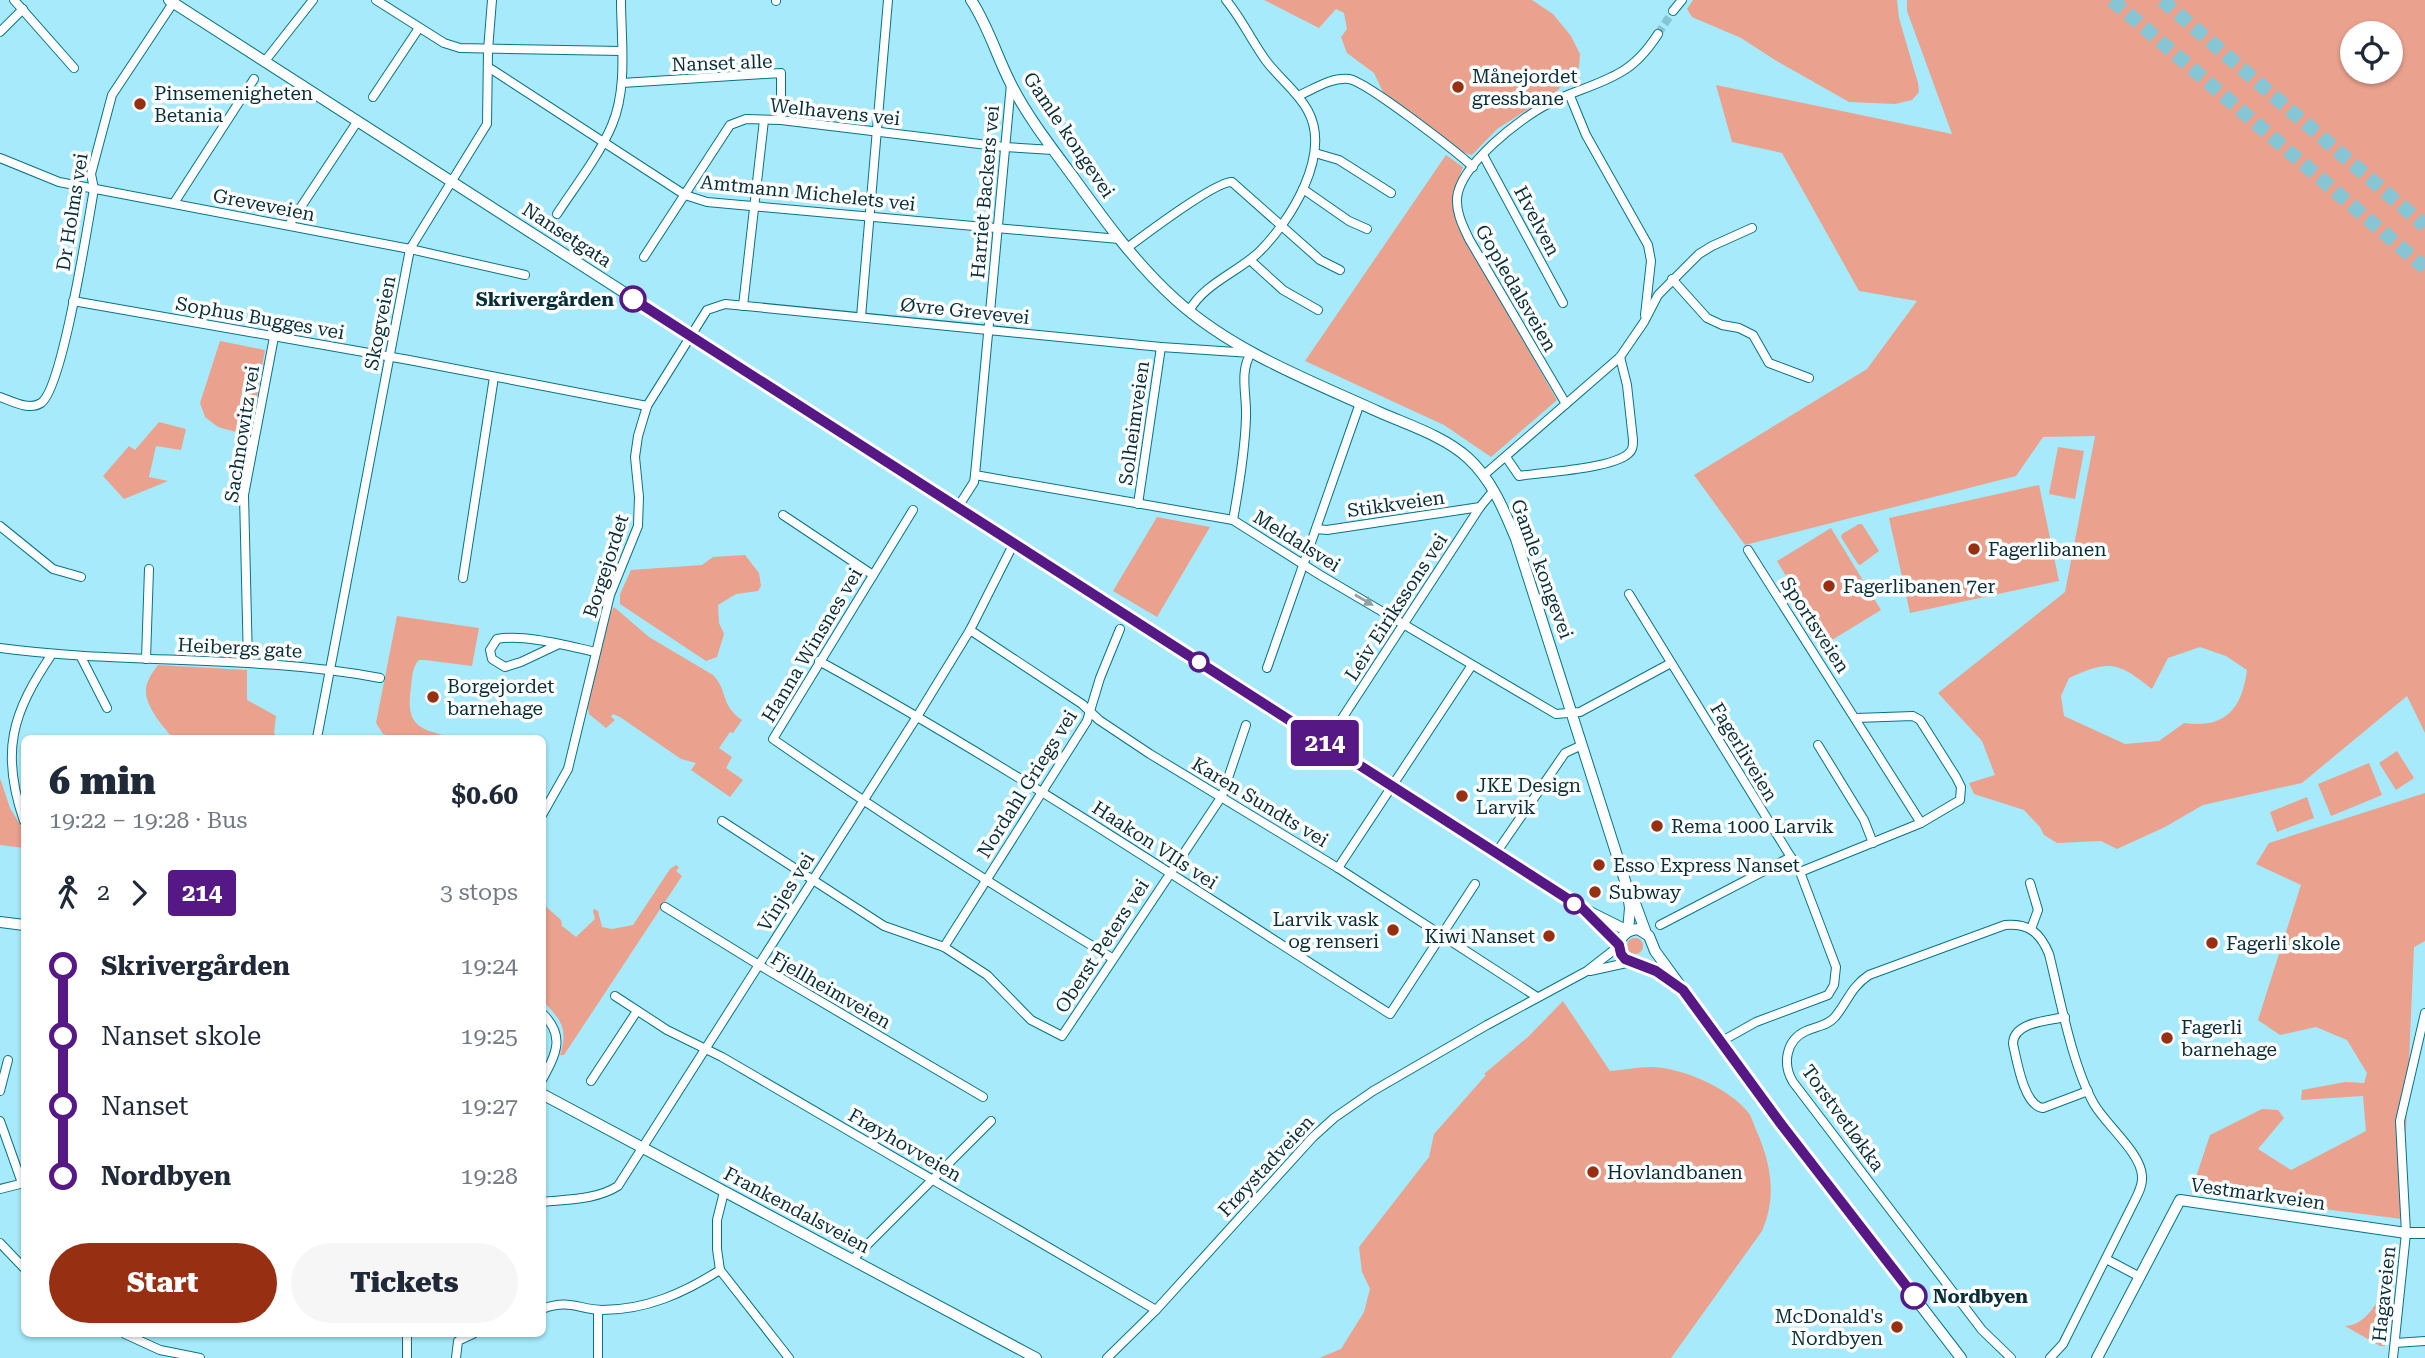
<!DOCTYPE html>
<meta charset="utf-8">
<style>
:root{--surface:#fff;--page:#f6f6f7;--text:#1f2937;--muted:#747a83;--accent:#973013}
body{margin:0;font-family:"Roboto Serif",serif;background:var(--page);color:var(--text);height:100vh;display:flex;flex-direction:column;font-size:26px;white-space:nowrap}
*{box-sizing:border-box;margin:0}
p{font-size:23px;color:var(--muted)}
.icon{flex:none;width:38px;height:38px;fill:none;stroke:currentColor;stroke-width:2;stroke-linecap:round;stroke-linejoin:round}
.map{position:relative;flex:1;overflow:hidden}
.side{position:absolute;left:21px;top:735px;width:525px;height:602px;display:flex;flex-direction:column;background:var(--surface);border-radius:10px;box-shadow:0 2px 5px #0004}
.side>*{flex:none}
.badge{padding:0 14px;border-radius:5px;font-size:24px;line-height:46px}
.controls{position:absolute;left:2340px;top:21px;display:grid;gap:14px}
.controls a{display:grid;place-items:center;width:63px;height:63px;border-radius:50%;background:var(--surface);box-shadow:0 2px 5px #0004;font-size:35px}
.map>.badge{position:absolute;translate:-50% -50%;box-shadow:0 0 0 4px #fff}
.legs{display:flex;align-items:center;gap:10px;height:77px;padding:0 28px;font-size:23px}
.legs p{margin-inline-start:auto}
.summary{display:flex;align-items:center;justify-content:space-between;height:119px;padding:0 28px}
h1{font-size:38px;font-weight:800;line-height:52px}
.action{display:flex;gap:14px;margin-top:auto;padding:14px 28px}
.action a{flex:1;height:80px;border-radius:42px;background:var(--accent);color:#fff;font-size:28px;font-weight:800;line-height:80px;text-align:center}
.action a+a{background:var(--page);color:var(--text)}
ul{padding:0 28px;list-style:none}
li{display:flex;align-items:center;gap:24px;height:70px;font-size:26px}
li i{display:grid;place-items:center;width:10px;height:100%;margin:0 9px;background:currentColor}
li i::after{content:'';width:18px;height:18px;margin:-9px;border:5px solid;border-radius:50%;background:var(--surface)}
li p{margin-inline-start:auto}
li:first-child i{background:linear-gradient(#0000 50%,currentColor 0)}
li:last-child i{background:linear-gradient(currentColor 50%,#0000 0)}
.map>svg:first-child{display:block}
.green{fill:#eaa28e;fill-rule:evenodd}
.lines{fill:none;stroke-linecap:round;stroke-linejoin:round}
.street-tunnel{stroke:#86c5d4;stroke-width:8;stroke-dasharray:8 4;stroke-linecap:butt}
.highway-tunnel{stroke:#86c5d4;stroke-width:14;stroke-dasharray:14 7;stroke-linecap:butt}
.street-casing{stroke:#087387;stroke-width:10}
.secondary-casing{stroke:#087387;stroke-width:12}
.street{stroke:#fff;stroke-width:8}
.secondary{stroke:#fff;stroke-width:10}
.oneway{fill:#90a1a5}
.line-1-casing{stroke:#fff;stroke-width:16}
.line-1{stroke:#561885;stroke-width:10}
.poi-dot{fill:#973013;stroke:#fefefe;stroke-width:2.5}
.stop-1-dot{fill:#fff;stroke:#561885;stroke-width:3.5}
.labels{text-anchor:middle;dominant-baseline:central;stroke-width:7;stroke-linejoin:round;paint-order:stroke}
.street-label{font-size:19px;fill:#082f38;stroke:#fefefe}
.poi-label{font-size:19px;fill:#082f38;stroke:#fefefe;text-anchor:start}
.stop-label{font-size:19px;font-weight:bold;fill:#082f38;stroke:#fefefe;text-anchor:end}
</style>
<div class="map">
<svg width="2425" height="1358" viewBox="0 0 2425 1358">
<rect width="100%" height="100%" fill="#a6eafb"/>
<g class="green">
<polygon points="1264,0 1532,0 1553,14 1571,36 1580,54 1579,67 1558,90 1497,129 1472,155 1462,152 1383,92 1374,73 1347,53 1341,37 1347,29 1344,13 1336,9 1319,28"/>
<polygon points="1693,0 1897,0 1899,18 1918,83 1919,92 1912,100 1895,104 1849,102 1775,60 1741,38 1692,17 1687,9"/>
<path d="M1907 0H2425V733L2407 696 2302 783 2203 805 2165 827 2117 849 2101 841 2057 843 2044 835 2040 827 2024 810 1974 794 1969 783 1995 775 1982 741 1938 693 2065 592 2095 436 2043 437 2016 476 1745 545 1694 475 1867 369 1917 301 1859 291 1782 153 1732 142 1716 85 1952 134 1907 11ZM2352 33H2390V72H2352ZM2200 647 2226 656 2247 670C2242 708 2226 729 2184 723L2159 741 2125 744 2064 716 2061 696 2069 678C2109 660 2117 661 2152 689L2168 658Z"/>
<path d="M1446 155 1463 167C1454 191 1449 202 1458 226L1557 400 1491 457 1444 425 1305 361Z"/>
<polygon points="220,341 265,350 250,436 218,427 205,417 200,403"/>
<polygon points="159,422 186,429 181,450 156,446 149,477 168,481 124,499 103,476 129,446 135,450"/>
<polygon points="2058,447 2084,451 2075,499 2049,494"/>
<polygon points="2039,485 2059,581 1910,613 1889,518"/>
<polygon points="1157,517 1210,527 1157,617 1113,591"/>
<polygon points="1859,524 1862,524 1879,551 1860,565 1858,564 1841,537 1842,534"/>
<polygon points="1831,528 1881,610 1827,643 1777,561"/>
<polygon points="745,555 759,573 761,586 758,591 736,594 718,605 719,623 724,634 717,657 706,661 620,604 620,594 631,570 702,565 713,557"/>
<path d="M614 607 649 637 713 675C728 690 720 705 742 720L733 733 730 732 719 748 732 757 726 768 743 780 730 797 691 770 696 763 681 759 620 717 613 714 611 717 615 720 606 728 589 714 588 708C594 683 601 625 614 607Z"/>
<path d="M397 616 479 628 472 666 425 660H419C412 667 412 678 411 687 405 728 420 729 455 738H394L383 734 376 723Z"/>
<path d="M158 665 247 670V700L276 716 274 733 278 738H173C163 727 145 706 146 690 146 681 153 672 158 665Z"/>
<polygon points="2397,751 2414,778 2396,790 2379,763"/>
<polygon points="2369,763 2382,795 2331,816 2318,784"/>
<polygon points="0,778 10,808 24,831 24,848 0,845"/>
<polygon points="2425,793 2425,941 2414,947 2402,1219 2191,1192 2210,1135 2262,1109 2278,1110 2284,1118 2258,1149 2291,1170 2366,1131 2363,1096 2301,1100 2302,1090 2345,1082 2364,1083 2367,1073 2347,1040 2316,1027 2280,1035 2258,1020 2301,885 2256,864 2269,843"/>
<polygon points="2307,797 2314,818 2277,832 2270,812"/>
<path d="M676 865 679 867 676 871 682 876 564 1055H560C569 1028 560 1019 543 1001V904L561 920 562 926 576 937 595 919 593 911 594 909 598 911 602 927 612 929 633 925 670 869Z"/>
<circle cx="1635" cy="946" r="8"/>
<path d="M1563 1001 1610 1071C1627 1070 1647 1065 1663 1068 1691 1072 1730 1090 1748 1112 1752 1117 1754 1126 1757 1132 1771 1164 1777 1197 1762 1231L1671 1358H1319L1341 1349 1364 1312 1370 1289 1362 1272 1359 1247 1429 1157 1434 1134 1486 1075 1484 1074 1529 1036Z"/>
<path d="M2393 1268 2391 1308 2385 1346H2380L2345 1326C2372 1325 2383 1289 2393 1268Z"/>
</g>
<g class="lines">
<polyline class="street-tunnel" points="1658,34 1673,11"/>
<g class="highway-tunnel">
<polyline points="2112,0 2425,268"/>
<polyline points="2162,0 2425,226"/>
</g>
<g class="street-casing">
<g id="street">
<polyline points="14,0 74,68"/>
<polyline points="376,0 444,43 460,48 621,51"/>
<polyline points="776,0 776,1"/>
<polyline points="1673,11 1682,0"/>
<polyline points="0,32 23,9"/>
<polyline points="265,61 313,0"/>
<polyline points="488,67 685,195 707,202 1119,239"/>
<polyline points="622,83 781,73 781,120"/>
<path d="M1298 96C1314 89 1331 77 1349 79 1367 82 1457 152 1473 167"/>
<polyline points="1570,96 1586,135 1648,245 1651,261 1645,315"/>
<polyline points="373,97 419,28"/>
<polyline points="1315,153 1339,160 1391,193"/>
<polyline points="1483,155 1563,303"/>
<polyline points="0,158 59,182 410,249 525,275"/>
<polyline points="1303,189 1349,221 1367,229"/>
<polyline points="174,203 254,79"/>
<path d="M557 214C576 185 599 156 612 125 628 87 621 40 621 0"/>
<polyline points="289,225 357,122"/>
<path d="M1127 248C1143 236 1216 181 1232 182L1320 260 1340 270"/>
<polyline points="644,257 730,125 746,119 781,120 1004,147 1053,150"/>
<polyline points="1250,260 1283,290 1318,310"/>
<polyline points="1672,279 1707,318 1722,325 1739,328 1753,335 1769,363 1809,378"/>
<polyline points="73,301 409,360 647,406"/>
<polyline points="743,306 764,120"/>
<path d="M1189 311C1204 284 1236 273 1258 253 1290 222 1332 155 1308 111 1298 92 1280 79 1267 62 1252 42 1242 19 1226 0"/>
<polyline points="861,317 888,0"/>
<path d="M0 397C12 401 29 411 41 403 63 388 88 222 94 189L91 174 112 95 175 0"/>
<path d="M1566 404 1469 239C1463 226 1456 213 1457 198 1460 165 1520 118 1548 104 1570 92 1600 85 1621 72 1637 63 1649 48 1658 34"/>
<path d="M1506 457 1519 476C1544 472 1610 469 1628 454 1633 450 1633 446 1633 440L1627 385 1620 357"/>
<polyline points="975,475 1233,520 1320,575 1556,714 1580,712 1671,663"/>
<polyline points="1484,475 1620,357 1644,322 1658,295 1699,254 1712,246 1752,228"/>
<polyline points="1138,504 1161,347"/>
<polyline points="958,507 974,482 975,475 1011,84"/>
<path d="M913 510 773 739C884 816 997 888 1112 958"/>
<polyline points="783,515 873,575"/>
<path d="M1233 520C1239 487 1245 451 1246 417 1247 395 1239 372 1251 353"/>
<polyline points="0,526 53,569 81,577"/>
<polyline points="1316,529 1327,530 1480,507"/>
<polyline points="1748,550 1921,823"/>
<polyline points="463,578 494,377"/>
<polyline points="1629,594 1800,872 1836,967 1834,985 1828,995 1756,1022 1722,1041"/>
<polyline points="970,630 1082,704 1099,720 1150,754 1338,868 1537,997"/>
<path d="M557 645 521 662 505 667 492 659 490 650 497 639C525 634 568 646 596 652"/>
<path d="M0 648C126 665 255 654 380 678"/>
<polyline points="81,657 107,708"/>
<polyline points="146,659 149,569"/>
<path d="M819 661C1015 769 1201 894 1390 1014L1475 884"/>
<polyline points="248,663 244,495 274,337"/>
<polyline points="1267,668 1360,403"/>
<polyline points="317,738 410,249 487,124 488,50 492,0"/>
<polyline points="1326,743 1480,507 1494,490"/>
<polyline points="1818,745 1864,820 1873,843"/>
<polyline points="542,815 568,769 610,595 638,526 639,497 635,457 638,436 647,406 707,310 725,304 1161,347 1251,353"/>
<path d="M24 821C0 752 12 713 52 654"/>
<polyline points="722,821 884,926 944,947 987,975 1031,1020 1062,1036 1222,796 1246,725"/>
<polyline points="1496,853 1565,753 1582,745"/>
<polyline points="1338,868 1472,665"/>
<polyline points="1800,872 1921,823 1960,800 1961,787 1956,777 1920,720 1913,716 1856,718"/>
<polyline points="2030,883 2038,910 2031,929"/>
<polyline points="665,907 759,965 983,1097"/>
<polyline points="1660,925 1791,857"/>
<polyline points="944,947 1087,721 1100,678 1120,629"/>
<polyline points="1590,971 1631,962"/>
<polyline points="615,996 667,1030 722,1057 1156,1310"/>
<path d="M542 1013C566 1036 556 1054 542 1080"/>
<path d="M2065 1017C2047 1021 2013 1022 2013 1044 2017 1061 2024 1106 2043 1108L2088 1091"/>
<polyline points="591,1081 637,1011"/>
<polyline points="0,1091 8,1060"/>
<polyline points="0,1121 22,1183"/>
<polyline points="0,1189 24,1183"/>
<polyline points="724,1192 717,1220 717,1249 720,1270 789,1358"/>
<path d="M542 1202C568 1199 596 1200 618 1186L918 715 970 630 1014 543"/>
<polyline points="0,1243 24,1268"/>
<polyline points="853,1259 991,1121"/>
<polyline points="2106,1259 2140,1277"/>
<path d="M542 1309C569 1299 578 1309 602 1310 646 1310 684 1293 720 1270"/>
<polyline points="125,1334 160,1350 200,1358"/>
<polyline points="2395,1343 2425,1341"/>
<polyline points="407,1358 407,1334"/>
<polyline points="456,1358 458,1341 473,1334"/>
<polyline points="598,1358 598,1310"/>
<polyline points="1107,1358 1156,1310 1313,1137 1334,1118 1373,1091 1487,1025 1587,971 1619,946"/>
<path d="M2011 1358 1982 1330 1793 1082C1782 1064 1786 1040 1806 1031 1817 1026 1827 1026 1835 1017 1848 1001 1851 987 1869 975L2005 925C2028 923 2040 932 2049 954 2060 998 2072 1065 2094 1104 2106 1125 2141 1153 2142 1176 2143 1185 2138 1194 2134 1202L2063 1344 2050 1358"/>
<polyline points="2393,1358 2406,1233 2400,1121 2425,1013"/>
</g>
</g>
<g class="secondary-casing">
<g id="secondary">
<polyline points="169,0 1551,888 1582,908 1628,931"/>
<path d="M971 0C989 27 997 58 1012 86 1029 119 1052 148 1074 178 1105 221 1136 264 1176 300 1234 352 1309 380 1379 412 1408 425 1444 436 1468 458 1492 480 1504 510 1516 539L1627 887 1630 908 1628 931"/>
<polyline points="1632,895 1646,933"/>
<polyline points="1594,919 1619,945"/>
<polyline points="0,922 24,925"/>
<path d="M1683 990C1672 985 1665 976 1654 970 1645 966 1630 964 1623 957 1612 944 1624 930 1638 929L1649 936 1655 951 1781 1124 1961 1358"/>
<polyline points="542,1094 1036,1358"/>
<polyline points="2097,1358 2180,1200 2406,1233 2425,1233"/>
</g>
</g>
<use href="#street" class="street"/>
<use href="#secondary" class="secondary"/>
</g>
<defs><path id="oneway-solid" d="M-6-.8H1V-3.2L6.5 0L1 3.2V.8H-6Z" transform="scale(1.75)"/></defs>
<use class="oneway" href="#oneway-solid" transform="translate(1364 600) rotate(30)"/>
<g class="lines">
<g class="line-1-casing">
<polyline id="line-1" points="633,299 1582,908 1619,945 1621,954 1625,959 1656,971 1683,990 1781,1124 1914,1296"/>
</g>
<use href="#line-1" class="line-1"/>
</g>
<g class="poi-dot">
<circle cx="1458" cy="87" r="7"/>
<circle cx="140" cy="104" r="7"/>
<circle cx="1974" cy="549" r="7"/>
<circle cx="1829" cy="586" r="7"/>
<circle cx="433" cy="697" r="7"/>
<circle cx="1462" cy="796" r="7"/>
<circle cx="1657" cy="826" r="7"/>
<circle cx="1599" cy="865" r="7"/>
<circle cx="1595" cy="892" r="7"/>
<circle cx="1393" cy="930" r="7"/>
<circle cx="1549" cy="936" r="7"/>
<circle cx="2212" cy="943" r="7"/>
<circle cx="2167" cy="1038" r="7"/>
<circle cx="1593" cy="1172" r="7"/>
<circle cx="1897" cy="1327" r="7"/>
</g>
<g class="stop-1-dot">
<circle cx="633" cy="299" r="12"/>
<circle cx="1199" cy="662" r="9"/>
<circle cx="1574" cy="904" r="9"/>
<circle cx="1914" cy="1296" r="12"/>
</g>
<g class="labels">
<g class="street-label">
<text transform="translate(722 63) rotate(-2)">Nanset alle</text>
<text transform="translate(835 112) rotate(6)">Welhavens vei</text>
<text transform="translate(1069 135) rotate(56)">Gamle kongevei</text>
<text transform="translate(985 192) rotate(-85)">Harriet Backers vei</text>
<text transform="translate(808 193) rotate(6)">Amtmann Michelets vei</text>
<text transform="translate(264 205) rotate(11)">Greveveien</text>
<text transform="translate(72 212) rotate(-81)">Dr Holms vei</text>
<text transform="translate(1537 221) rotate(62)">Hvelven</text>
<text transform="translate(567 235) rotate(33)">Nansetgata</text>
<text transform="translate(1516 288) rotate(60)">Gopledalsveien</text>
<text transform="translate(965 311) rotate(6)">Øvre Grevevei</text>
<text transform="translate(260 318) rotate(10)">Sophus Bugges vei</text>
<text transform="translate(380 323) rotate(-79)">Skogveien</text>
<text transform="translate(1134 423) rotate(-82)">Solheimveien</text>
<text transform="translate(242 434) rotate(-81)">Sachnowitz vei</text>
<text transform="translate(1396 504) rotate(-8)">Stikkveien</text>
<text transform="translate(1297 541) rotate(32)">Meldalsvei</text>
<text transform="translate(606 566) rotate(-72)">Borgejordet</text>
<text transform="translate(1542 569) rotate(70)">Gamle kongevei</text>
<text transform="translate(1396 607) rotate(-57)">Leiv Eirikssons vei</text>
<text transform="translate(1815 625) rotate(57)">Sportsveien</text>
<text transform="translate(812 645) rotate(-59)">Hanna Winsnes vei</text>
<text transform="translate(240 648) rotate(3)">Heibergs gate</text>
<text transform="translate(1744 752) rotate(59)">Fagerliveien</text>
<text transform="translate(1027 784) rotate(-58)">Nordahl Griegs vei</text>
<text transform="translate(1260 802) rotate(31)">Karen Sundts vei</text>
<text transform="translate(1155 845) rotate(33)">Haakon VIIs vei</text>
<text transform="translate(786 892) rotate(-58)">Vinjes vei</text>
<text transform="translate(1102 946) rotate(-57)">Oberst Peters vei</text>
<text transform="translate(831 990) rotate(30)">Fjellheimveien</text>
<text transform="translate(1843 1118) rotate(54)">Torstvetløkka</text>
<text transform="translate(905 1145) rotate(30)">Frøyhovveien</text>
<text transform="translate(1266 1166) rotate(-47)">Frøystadveien</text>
<text transform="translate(2258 1194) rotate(8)">Vestmarkveien</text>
<text transform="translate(797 1210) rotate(28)">Frankendalsveien</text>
<text transform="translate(2384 1294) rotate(-84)">Hagaveien</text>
</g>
<g class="poi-label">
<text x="1472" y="76">Månejordet<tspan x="1472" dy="22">gressbane</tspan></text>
<text x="154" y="93">Pinsemenigheten<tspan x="154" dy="22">Betania</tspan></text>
<text x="1988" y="549">Fagerlibanen</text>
<text x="1843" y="586">Fagerlibanen 7er</text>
<text x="447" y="686">Borgejordet<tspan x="447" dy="22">barnehage</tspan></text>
<text x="1476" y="785">JKE Design<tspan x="1476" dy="22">Larvik</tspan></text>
<text x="1671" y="826">Rema 1000 Larvik</text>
<text x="1613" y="865">Esso Express Nanset</text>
<text x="1609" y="892">Subway</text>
<text x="1379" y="919" text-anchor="end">Larvik vask<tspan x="1379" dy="22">og renseri</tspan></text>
<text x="1535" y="936" text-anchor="end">Kiwi Nanset</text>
<text x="2226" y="943">Fagerli skole</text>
<text x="2181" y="1027">Fagerli<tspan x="2181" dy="22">barnehage</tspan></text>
<text x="1607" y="1172">Hovlandbanen</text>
<text x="1883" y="1316" text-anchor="end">McDonald's<tspan x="1883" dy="22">Nordbyen</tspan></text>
</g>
<g class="stop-label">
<text x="614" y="299">Skrivergården</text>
<text x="1933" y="1296" text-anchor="start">Nordbyen</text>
</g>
</g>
</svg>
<div class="controls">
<a><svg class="icon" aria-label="locate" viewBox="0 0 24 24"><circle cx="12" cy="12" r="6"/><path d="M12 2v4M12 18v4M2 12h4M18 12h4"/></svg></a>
</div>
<b class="badge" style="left:1325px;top:743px;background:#561885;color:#fff">214</b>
<section class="side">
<div class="summary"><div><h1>6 min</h1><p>19:22 – 19:28 · Bus</p></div><b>$0.60</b></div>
<div class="legs"><svg class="icon" aria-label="walk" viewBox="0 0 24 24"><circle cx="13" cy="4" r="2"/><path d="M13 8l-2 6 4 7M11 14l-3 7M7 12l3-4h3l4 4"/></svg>2<svg class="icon" aria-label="forward" viewBox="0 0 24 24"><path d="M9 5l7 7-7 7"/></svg><b class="badge" style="background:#561885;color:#fff">214</b><p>3 stops</p></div>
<ul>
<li><i style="color:#561885"></i><b>Skrivergården</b><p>19:24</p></li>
<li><i style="color:#561885"></i><span>Nanset skole</span><p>19:25</p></li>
<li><i style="color:#561885"></i><span>Nanset</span><p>19:27</p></li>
<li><i style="color:#561885"></i><b>Nordbyen</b><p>19:28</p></li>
</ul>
<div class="action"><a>Start</a><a>Tickets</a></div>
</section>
</div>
